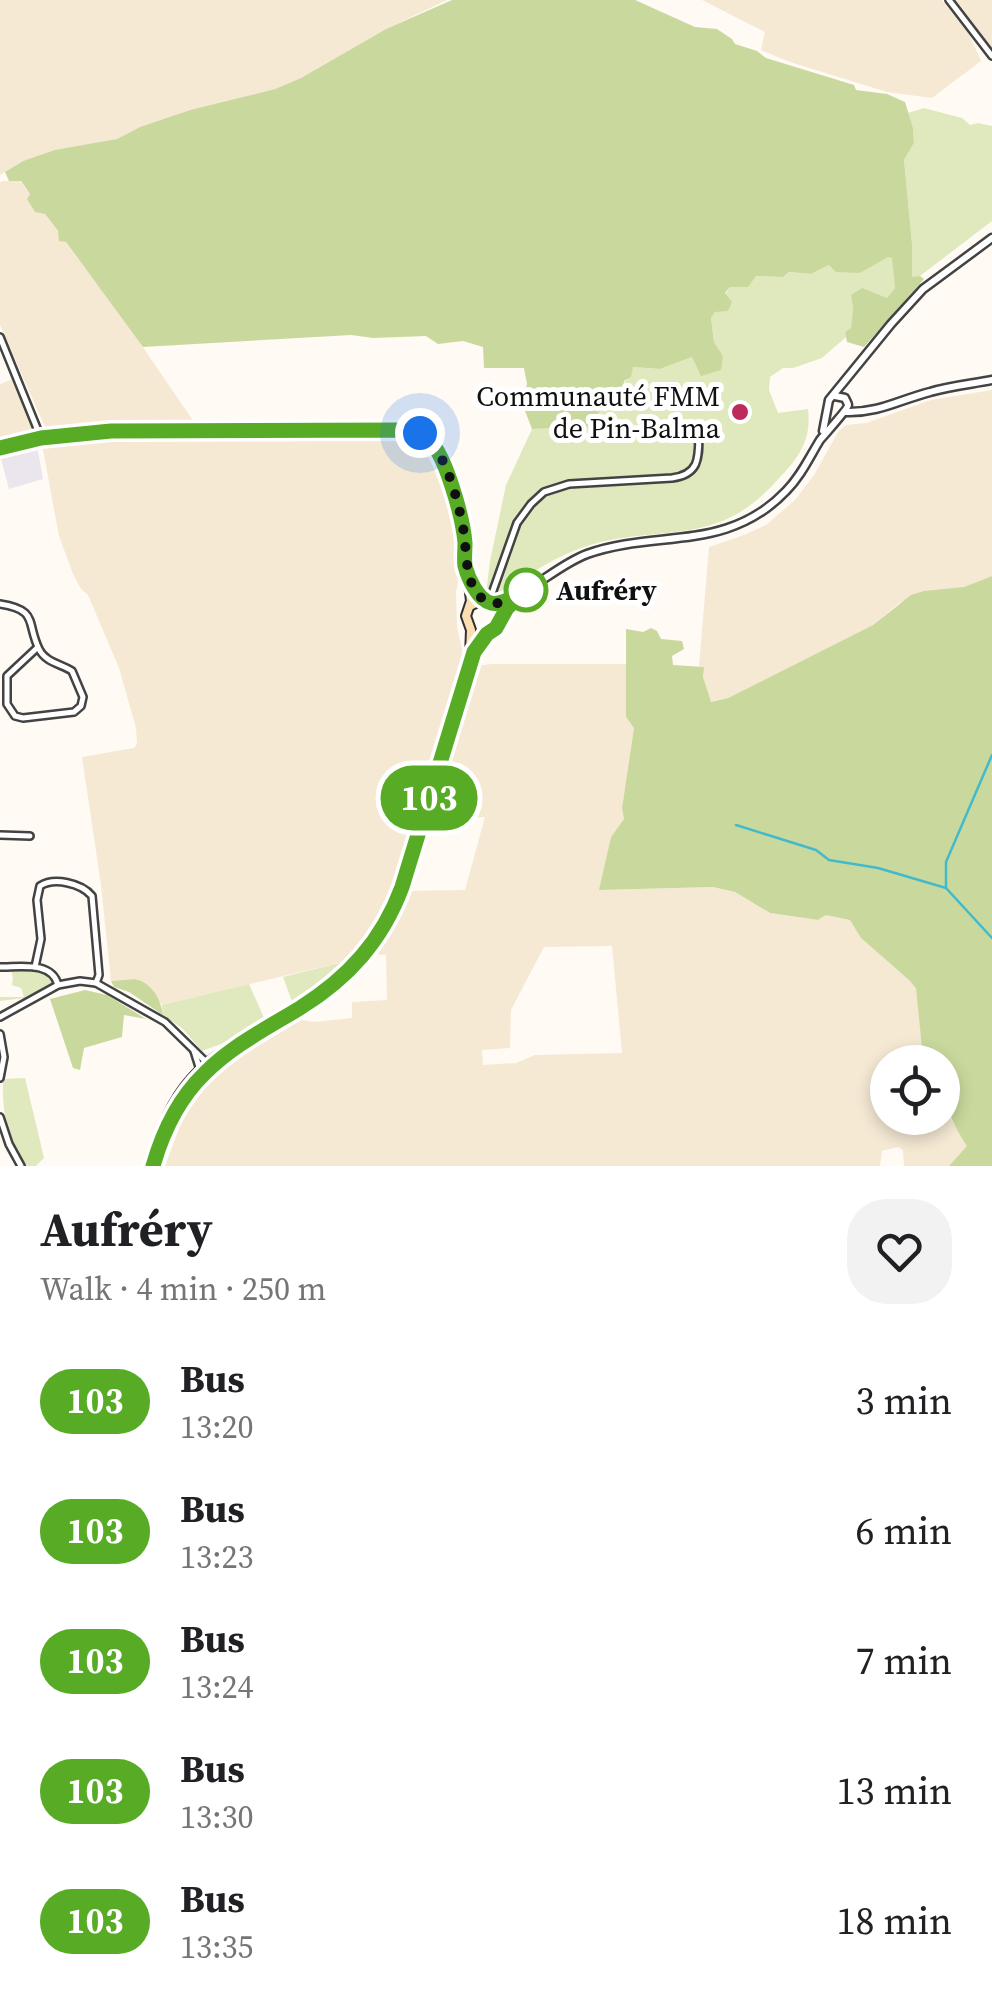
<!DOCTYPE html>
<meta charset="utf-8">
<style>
:root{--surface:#fff;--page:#f2f2f2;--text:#202124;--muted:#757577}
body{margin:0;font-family:"Source Serif 4",serif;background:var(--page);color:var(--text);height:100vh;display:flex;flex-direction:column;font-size:38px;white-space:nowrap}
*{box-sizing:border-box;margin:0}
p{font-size:32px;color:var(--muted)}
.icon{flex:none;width:55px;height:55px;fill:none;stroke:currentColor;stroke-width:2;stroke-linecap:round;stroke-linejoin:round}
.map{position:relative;height:1166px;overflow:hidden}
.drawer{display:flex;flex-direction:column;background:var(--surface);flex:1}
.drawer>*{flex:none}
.badge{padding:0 20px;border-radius:32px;font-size:35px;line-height:65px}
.tools{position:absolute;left:870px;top:1045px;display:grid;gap:20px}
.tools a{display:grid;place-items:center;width:90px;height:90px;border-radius:50%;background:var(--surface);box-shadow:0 5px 15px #0003;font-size:50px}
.you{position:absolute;width:50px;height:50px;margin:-25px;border:8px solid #fff;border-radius:50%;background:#1a73e8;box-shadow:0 0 0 15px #1a73e833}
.map>.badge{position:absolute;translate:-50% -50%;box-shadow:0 0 0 5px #fff}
.round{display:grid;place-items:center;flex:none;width:105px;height:105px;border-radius:40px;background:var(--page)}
.overview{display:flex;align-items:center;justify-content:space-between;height:170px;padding:0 40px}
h1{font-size:48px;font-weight:700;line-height:75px}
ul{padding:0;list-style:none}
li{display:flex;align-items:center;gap:30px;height:130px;padding:0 40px}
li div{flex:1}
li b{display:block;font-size:38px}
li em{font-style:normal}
li .badge{min-width:110px;font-weight:700;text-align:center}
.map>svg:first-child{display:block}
.industrial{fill:#ebe5ee}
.farmland{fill:#f5e9d4;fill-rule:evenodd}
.green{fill:#e0e9bd}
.forest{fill:#c9d99d}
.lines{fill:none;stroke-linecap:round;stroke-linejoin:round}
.stream{stroke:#43baca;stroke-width:2.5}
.minor-casing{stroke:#434343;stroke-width:10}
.tertiary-casing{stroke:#434343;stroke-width:11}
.secondary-casing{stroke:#323232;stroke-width:12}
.minor{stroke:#fff;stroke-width:5}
.tertiary{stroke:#fff;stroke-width:6}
.secondary{stroke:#fcdfb1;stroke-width:8}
.line-casing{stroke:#fff;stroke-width:22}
.line{stroke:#58ac25;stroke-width:15}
.walk{stroke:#101010;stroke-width:10;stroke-dasharray:0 18}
.poi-dot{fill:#bd2b5b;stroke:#fff;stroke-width:4}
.stop-dot{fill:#fff;stroke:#58ac25;stroke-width:5}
.labels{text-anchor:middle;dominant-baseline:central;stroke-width:10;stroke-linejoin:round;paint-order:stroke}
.poi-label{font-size:28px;fill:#101010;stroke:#fff;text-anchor:end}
.stop-label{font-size:28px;font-weight:bold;fill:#101010;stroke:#fff;text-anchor:start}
</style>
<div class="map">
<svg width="992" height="1166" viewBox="0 0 992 1166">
<rect width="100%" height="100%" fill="#fffaf4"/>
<polygon class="industrial" points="37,446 43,479 9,489 0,455"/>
<g class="farmland">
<polygon points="0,0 447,0 386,29 301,78 275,89 190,110 140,127 117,139 23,161 0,175"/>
<polygon points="702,0 942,0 969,34 981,61 932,98 887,92 790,62 761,50 765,32"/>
<polygon points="953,0 992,0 992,50 975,29"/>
<polygon points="3,181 20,181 127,324 196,425 107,426 50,431 45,427 0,325 0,182"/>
<polygon points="13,379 33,428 31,433 25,437 0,444 0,384"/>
<polygon points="992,390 992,576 964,587 899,603 873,625 728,698 710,702 703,677 704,667 699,666 709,547 744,535 766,525 795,500 814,475 838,432 846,425 866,423 931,400"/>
<polygon points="140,434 191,437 403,434 421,439 428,443 437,458 456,522 459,578 456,592 457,627 462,649 462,660 397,874 376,925 351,960 162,1005 151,988 135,979 111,981 101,885 82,757 134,748 137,744 136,728 119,668 88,595 81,589 73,574 59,536 42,444 104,435"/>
<path d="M492 664H626V717L634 728 622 808 624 819 611 837 600 890 713 887 735 892 770 913 818 920 826 915 850 919 861 938 910 981 916 990 925 1062H888V1118H942L943 1095 951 1119 968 1146 949 1166H904L903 1150 898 1147 882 1151 880 1166H165L180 1126 194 1099 225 1065 296 1019 314 1022 352 1018V1002L387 1000 386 955 373 954 399 914 407 891 465 890 485 817 430 820 476 666ZM612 946 622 1053 535 1055 516 1063 483 1065 482 1050 510 1048 511 1010 544 947Z"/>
</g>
<g class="green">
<polygon points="924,108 962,118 970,125 978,123 992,126 992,221 920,276 912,278 912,243 904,160 914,143 913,128 908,113"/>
<path d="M888 256 893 258 895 288 887 298 853 307 851 329 845 332 846 337 822 358 793 368H783L770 377 769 390 778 413 808 409C812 438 799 458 780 477 767 492 751 507 733 516 689 539 636 530 590 545 555 556 525 576 496 598L486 594 490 561 506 485 532 429 586 427C598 413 607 400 626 404L632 400 623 386 633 367 660 369 692 357 720 365 723 356 714 342 711 318 730 287 756 276 783 277 789 272 811 274 829 265 860 273Z"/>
<path d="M351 960C335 980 315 992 293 1004L283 977Z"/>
<polygon points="11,970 44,972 53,979 52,983 24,998 0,1001 0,997 24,997 21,988 12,985 13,978"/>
<polygon points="249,984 265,1020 229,1041 202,1051 183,1029 163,1015 162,1005"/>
<path d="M25 1078 44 1158 36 1166H26C7 1138 2 1113 3 1079Z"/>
</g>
<g class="forest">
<polygon points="452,0 635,0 695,27 717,29 732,39 735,44 757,51 766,58 854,85 856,90 887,94 905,102 913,128 914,143 904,160 912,243 912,277 920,276 924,279 864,347 847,342 845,332 851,328 853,307 851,295 862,288 887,298 895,288 892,258 888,257 860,273 836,272 829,265 811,274 789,272 783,277 756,276 748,287 730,287 725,293 732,302 728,311 715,312 711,318 714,342 723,356 721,370 701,376 692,357 660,369 633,367 631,377 625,380 623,385 628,390 632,400 626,404 616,402 609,410 601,410 587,427 532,429 522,403 527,384 524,368 484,368 483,347 463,341 438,344 426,336 373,338 351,335 143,347 66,242 59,241 58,231 45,214 35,212 27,199 30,194 21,181 9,181 5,172 23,161 55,150 117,139 140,127 190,110 275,89 301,78 386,29"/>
<path d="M992 576V1166H949L967 1146C948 1117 942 1097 942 1062H925L923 1057 916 989 910 981 861 938 850 920 826 915 818 920 770 913 735 892 713 887 599 890 611 837 624 819 622 808 634 728 626 717V629L643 632 651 628 657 631 661 639 682 641 684 649 672 656 673 665 704 667 703 677 711 702 728 698 873 625 911 595 924 591 964 587Z"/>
<path d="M135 979C152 983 161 999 163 1015L129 992 114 987 111 981Z"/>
<polygon points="85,990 107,995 146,1019 124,1015 122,1037 84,1048 80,1070 73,1068 50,999"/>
</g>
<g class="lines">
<g class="stream">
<polyline points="736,825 816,850 829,860 878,868 946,888 992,938"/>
<polyline points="946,888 946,862 992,755"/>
</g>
<g class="minor-casing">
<g id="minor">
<polyline points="949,0 992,56"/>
<polyline points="0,337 41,438"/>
<path d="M489 602 517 523 531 504 544 492 569 484 672 478C703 474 698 453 699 428"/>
<path d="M0 604C39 610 26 623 39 649 45 662 61 664 72 671L83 697 81 706 74 712 23 718 15 716 7 704V676L38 647"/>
<polyline points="0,835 30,836"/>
<path d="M0 967C21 967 52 961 58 985"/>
<path d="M35 967 41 939 37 900 40 886C54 877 81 883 92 896L99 975 96 983"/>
<polyline points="0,1017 58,985 80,981 96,983 165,1022 206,1062"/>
<polyline points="0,1034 4,1057 0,1078"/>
<polyline points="194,1051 200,1070"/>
<polyline points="0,1117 9,1144 21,1166"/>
</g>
</g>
<g class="tertiary-casing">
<g id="tertiary">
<path d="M846 412C879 413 899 400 930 392 950 386 971 384 992 380"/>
<polyline points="823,431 829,400 891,324 923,289 992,238"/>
<path d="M492 604C527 598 553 567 587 554 657 529 727 553 786 491 801 476 809 458 820 440 825 434 848 409 848 405 848 403 846 401 845 398L835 396"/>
<polyline points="500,618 518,597"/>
</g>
</g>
<g class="secondary-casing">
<g id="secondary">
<polyline points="0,448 41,438 111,431 402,430 426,436 436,448 461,517 471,601 466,616 471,630 470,655"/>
<path d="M168 1115C181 1087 199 1067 224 1051"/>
<path d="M158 1147C188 1080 220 1056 281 1019 307 1003 334 988 355 965 398 919 411 859 428 800 441 756 454 713 468 669L480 641 498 624 499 613 492 604 480 601 470 606"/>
<polyline points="153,1166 158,1147"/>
</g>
</g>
<use href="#minor" class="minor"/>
<use href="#tertiary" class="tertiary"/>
<use href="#secondary" class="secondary"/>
</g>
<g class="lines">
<g class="line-casing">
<path id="line" d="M0 448 41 438 111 431 402 430C410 431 418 431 425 436 445 449 463 519 465 543 465 551 464 558 465 566 468 578 478 600 491 603 502 606 517 595 526 590L507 608 496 628 487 634 474 652 402 887C382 941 348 978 300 1008 267 1028 232 1046 205 1073 178 1099 163 1131 153 1166"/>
</g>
<use href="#line" class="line"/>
<path class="walk" d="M420 433C446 448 459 504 464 533 467 553 464 595 491 603 502 606 518 594 526 590"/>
</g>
<circle class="poi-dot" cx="740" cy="412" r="10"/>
<circle class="stop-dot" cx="526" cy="590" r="20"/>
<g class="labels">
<g class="poi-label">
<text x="720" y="396">Communauté FMM<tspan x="720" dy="32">de Pin-Balma</tspan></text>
</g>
<g class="stop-label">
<text x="556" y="590">Aufréry</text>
</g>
</g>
</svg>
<div class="tools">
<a><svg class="icon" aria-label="locate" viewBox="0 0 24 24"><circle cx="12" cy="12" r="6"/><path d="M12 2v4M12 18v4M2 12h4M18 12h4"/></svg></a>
</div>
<div class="you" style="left:420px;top:433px"></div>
<b class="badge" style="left:429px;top:798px;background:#58ac25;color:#fff">103</b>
</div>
<section class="drawer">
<div class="overview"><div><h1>Aufréry</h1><p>Walk · 4 min · 250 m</p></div><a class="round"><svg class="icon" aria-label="heart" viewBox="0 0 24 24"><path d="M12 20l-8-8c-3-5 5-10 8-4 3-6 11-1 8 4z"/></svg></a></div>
<ul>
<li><span class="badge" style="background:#58ac25;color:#fff">103</span><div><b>Bus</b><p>13:20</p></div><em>3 min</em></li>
<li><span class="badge" style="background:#58ac25;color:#fff">103</span><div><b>Bus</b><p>13:23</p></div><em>6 min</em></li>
<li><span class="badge" style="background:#58ac25;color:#fff">103</span><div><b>Bus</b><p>13:24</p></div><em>7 min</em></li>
<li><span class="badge" style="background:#58ac25;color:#fff">103</span><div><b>Bus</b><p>13:30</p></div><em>13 min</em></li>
<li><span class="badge" style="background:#58ac25;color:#fff">103</span><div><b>Bus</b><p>13:35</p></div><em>18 min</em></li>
</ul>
</section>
